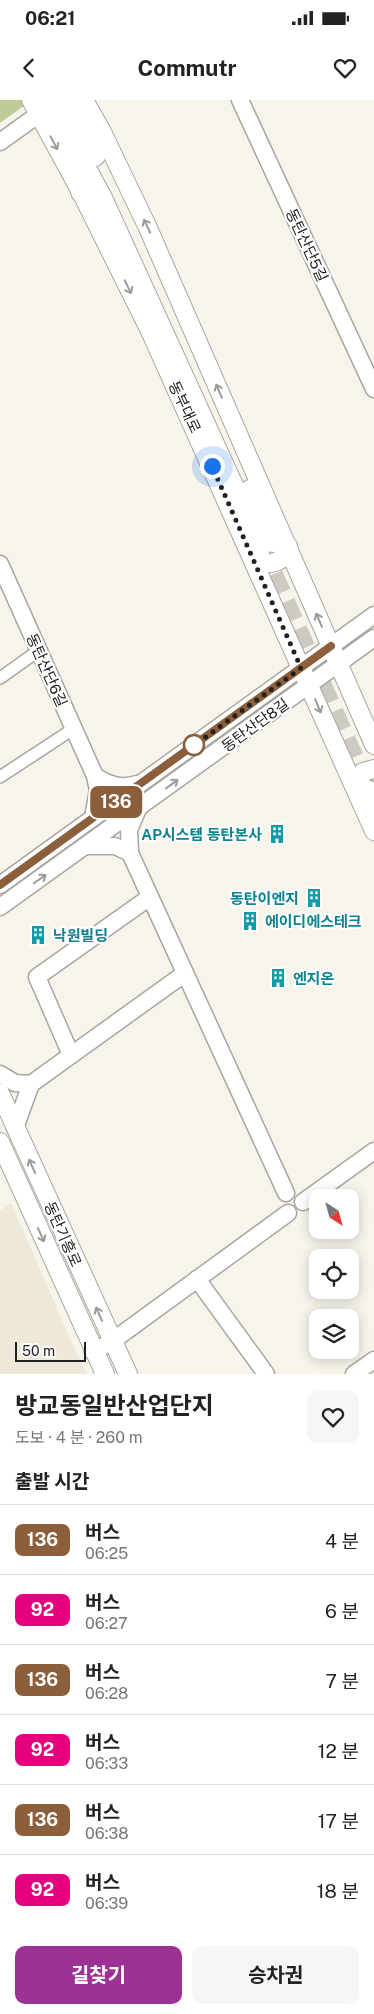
<!DOCTYPE html>
<html lang="ko">
<meta charset="utf-8">
<style>
:root{--surface:#fff;--page:#f6f6f6;--text:#222;--muted:#767676;--line:#e0e0e0;--accent:#9c3293}
body{margin:0;font-family:"Public Sans","Noto Sans KR",sans-serif;background:var(--page);color:var(--text);height:100vh;display:flex;flex-direction:column;font-size:19px;white-space:nowrap}
*{box-sizing:border-box;margin:0}
p{font-size:16px;color:var(--muted)}
.icon{flex:none;width:28px;height:28px;fill:none;stroke:currentColor;stroke-width:2;stroke-linecap:round;stroke-linejoin:round}
.map{position:relative;height:1274px;overflow:hidden}
.details{display:flex;flex-direction:column;background:var(--surface);flex:1}
.details>*{flex:none}
.badge{padding:0 10px;border-radius:8px;font-size:18px;line-height:32px}
.needle{width:32px;rotate:144deg}
.tools{position:absolute;left:309px;top:1089px;display:grid;gap:10px}
.tools a{display:grid;place-items:center;width:50px;height:50px;border-radius:10px;background:var(--surface);box-shadow:0 2px 12px #0003;font-size:25px}
.scale{position:absolute;left:15px;bottom:12px;width:71px;box-sizing:border-box;padding-left:5px;border:2px solid #22211e;border-top:0;font-size:14px;line-height:18px;white-space:nowrap;color:#22211e;-webkit-text-stroke:4px #fff;paint-order:stroke}
.you{position:absolute;width:25px;height:25px;margin:-12px;border:4px solid #fff;border-radius:50%;background:#1a73e8;box-shadow:0 0 0 8px #1a73e833}
.map>.badge{position:absolute;translate:-50% -50%;box-shadow:0 0 0 2px #fff}
h2{padding:0 15px;font-size:19px;line-height:45px}
.round{display:grid;place-items:center;flex:none;width:52px;height:52px;border-radius:10px;background:var(--page)}
.head{display:flex;align-items:center;justify-content:space-between;height:85px;padding:0 15px}
h1{font-size:24px;font-weight:700;line-height:38px}
.button{display:flex;gap:10px;margin-top:auto;padding:10px 15px}
.button a{flex:1;height:58px;border-radius:10px;background:var(--accent);color:#fff;font-size:20px;font-weight:700;line-height:58px;text-align:center}
.button a+a{background:var(--page);color:var(--text)}
ul{padding:0;list-style:none}
li{display:flex;align-items:center;gap:15px;height:70px;padding:0 15px;border-top:1px solid var(--line)}
li div{flex:1}
li b{display:block;font-size:19px}
li em{font-style:normal}
li .badge{min-width:55px;font-weight:700;text-align:center}
.status{display:flex;justify-content:space-between;align-items:center;height:35px;padding:0 25px;background:var(--surface);direction:ltr}
.status svg{height:14px;fill:currentColor}
header{display:flex;justify-content:space-between;align-items:center;height:65px;padding:0 15px;background:var(--surface);font-size:22px;font-weight:700}
.map>svg:first-child{display:block}
.built{fill:#ede8d8}
.green{fill:#bfcc98}
.lines{fill:none;stroke-linecap:round;stroke-linejoin:round}
.highway-tunnel{stroke:#cccac2;stroke-width:20;stroke-dasharray:20 10;stroke-linecap:butt}
.street-casing{stroke:#a8a69e;stroke-width:14}
.secondary-casing{stroke:#a8a69e;stroke-width:19}
.primary-casing{stroke:#a8a69e;stroke-width:20}
.highway-casing{stroke:#a8a69e;stroke-width:22}
.street{stroke:#fff;stroke-width:11}
.secondary{stroke:#fff;stroke-width:16}
.primary{stroke:#fff;stroke-width:18}
.highway{stroke:#fff;stroke-width:20}
.oneway{stroke:#9c9b9a}
.line-casing{stroke:#fff;stroke-width:11}
.line{stroke:#8b5e3c;stroke-width:8}
.walk{stroke:#22211e;stroke-width:5;stroke-dasharray:0 9}
.stop-dot{fill:#fff;stroke:#8b5e3c;stroke-width:2.5}
.labels{text-anchor:middle;dominant-baseline:central;stroke-width:4.5;stroke-linejoin:round;paint-order:stroke}
.street-label{font-size:15px;fill:#22211e;stroke:#fff}
.culture-label{font-size:15px;font-weight:bold;fill:#0d838f;stroke:#fff;text-anchor:start}
</style>
<div class="status"><b>06:21</b><svg viewBox="0 0 49 12"><path d="M0 12V9h3v3zM5 12V6h3v6zM10 12V3h3v9zM15 12V0h3v12zM26 1h20v11H26zM47 4h2v5h-2z"/></svg></div>
<header><svg class="icon" aria-label="back" viewBox="0 0 24 24"><path d="M15 5l-7 7 7 7"/></svg>Commutr<svg class="icon" aria-label="heart" viewBox="0 0 24 24"><path d="M12 20l-8-8c-3-5 5-10 8-4 3-6 11-1 8 4z"/></svg></header>
<div class="map">
<svg width="374" height="1274" viewBox="0 0 374 1274">
<rect width="100%" height="100%" fill="#f6f4eb"/>
<polygon class="built" points="11,1103 75,1250 87,1274 0,1274 0,1111"/>
<polygon class="green" points="0,0 32,0 0,23"/>
<g class="lines">
<polyline class="highway-tunnel" points="261,447 368,690"/>
<g class="street-casing">
<g id="street">
<polyline points="0,578 38,551"/>
<polyline points="0,677 73,629"/>
</g>
</g>
<g class="secondary-casing">
<g id="secondary">
<polyline points="240,0 374,289"/>
<polyline points="0,42 39,14"/>
<polyline points="0,464 95,676 98,690 93,718"/>
<path d="M95 676C109 685 121 689 137 684"/>
<polyline points="138,709 129,730 130,753 286,1093"/>
<polyline points="86,746 115,746 130,753"/>
<polyline points="0,785 374,515"/>
<polyline points="0,807 374,538"/>
<polyline points="71,955 37,877 150,797"/>
<polyline points="0,974 15,983 31,984"/>
<polyline points="15,1028 31,984 184,874"/>
<polyline points="303,1102 374,1051"/>
<polyline points="197,1179 266,1274"/>
<polyline points="93,1252 111,1242 288,1113"/>
<polyline points="354,1274 374,1260"/>
</g>
</g>
<g class="primary-casing">
<g id="primary">
<polyline points="31,0 81,92 151,233 374,731"/>
<polyline points="84,0 102,32 148,128 374,645"/>
<path d="M255 461C270 466 285 463 288 446"/>
<polyline points="356,689 363,672 374,669"/>
<polyline points="0,993 128,1274"/>
<polyline points="0,1042 105,1274"/>
</g>
</g>
<g class="highway-casing">
<g id="highway">
<polyline points="49,0 102,98 261,447"/>
<polyline points="66,0 95,56"/>
<polyline points="80,61 81,92"/>
<polyline points="250,390 274,442"/>
<polyline points="369,691 374,703"/>
</g>
</g>
<use href="#street" class="street"/>
<use href="#secondary" class="secondary"/>
<use href="#primary" class="primary"/>
<use href="#highway" class="highway"/>
</g>
<defs><path id="oneway-shaft" d="M-6 0H5M1.5-3L5.5 0L1.5 3" fill="none" stroke-width="1.6" stroke-linecap="round" stroke-linejoin="round" transform="scale(1.25)"/></defs>
<g class="oneway">
<use href="#oneway-shaft" transform="translate(54 43) rotate(62)"/>
<use href="#oneway-shaft" transform="translate(147 126) rotate(-115)"/>
<use href="#oneway-shaft" transform="translate(128 187) rotate(64)"/>
<use href="#oneway-shaft" transform="translate(219 291) rotate(-113)"/>
<use href="#oneway-shaft" transform="translate(319 520) rotate(-113)"/>
<use href="#oneway-shaft" transform="translate(318 606) rotate(68)"/>
<use href="#oneway-shaft" transform="translate(172 684) rotate(-36)"/>
<use href="#oneway-shaft" transform="translate(40 779) rotate(-35)"/>
<use href="#oneway-shaft" transform="translate(32 1066) rotate(-114)"/>
<use href="#oneway-shaft" transform="translate(41 1135) rotate(66)"/>
<use href="#oneway-shaft" transform="translate(99 1214) rotate(-114)"/>
</g>
<g class="lines">
<g class="line-casing">
<polyline id="line" points="0,785 331,546"/>
</g>
<use href="#line" class="line"/>
<polyline class="walk" points="194,645 189,649 301,568 212,366"/>
</g>
<defs>
<g id="building-bare" transform="scale(1.5)"><path d="M-4-6H4V6H1V3H-1V6H-4ZM-2.5-4.3h1.7v1.8h-1.7ZM.8-4.3h1.7v1.8H.8ZM-2.5-1h1.7V.8h-1.7ZM.8-1h1.7V.8H.8Z" fill="#0f9aa8" stroke="#fff" stroke-width="2.5" paint-order="stroke"/></g>
</defs>
<g fill-rule="evenodd">
<use href="#building-bare" x="277" y="734"/>
<use href="#building-bare" x="314" y="798"/>
<use href="#building-bare" x="250" y="821"/>
<use href="#building-bare" x="38" y="835"/>
<use href="#building-bare" x="278" y="878"/>
</g>
<circle class="stop-dot" cx="194" cy="645" r="10"/>
<g class="labels">
<g class="street-label">
<text transform="translate(307 145) rotate(65)">동탄산단5길</text>
<text transform="translate(185 307) rotate(65)">동부대로</text>
<text transform="translate(47 570) rotate(66)">동탄산단6길</text>
<text transform="translate(255 625) rotate(-36)">동탄산단8길</text>
<text transform="translate(63 1134) rotate(66)">동탄기흥로</text>
</g>
<g class="culture-label">
<text x="262" y="734" text-anchor="end">AP시스템 동탄본사</text>
<text x="299" y="798" text-anchor="end">동탄이엔지</text>
<text x="265" y="821">에이디에스테크</text>
<text x="53" y="835">낙원빌딩</text>
<text x="293" y="878">엔지온</text>
</g>
</g>
</svg>
<div class="tools">
<a><svg class="needle" viewBox="-14 -14 28 28"><path d="M0-13l5 13h-10z" fill="#e53935"/><path d="M0 13l5-13h-10z" fill="#767676"/></svg></a>
<a><svg class="icon" aria-label="locate" viewBox="0 0 24 24"><circle cx="12" cy="12" r="6"/><path d="M12 2v4M12 18v4M2 12h4M18 12h4"/></svg></a>
<a><svg class="icon" aria-label="layers" viewBox="0 0 24 24"><path d="M12 4l9 5-9 5-9-5zM3 14l9 5 9-5"/></svg></a>
</div>
<div class="scale">50 m</div>
<div class="you" style="left:212px;top:366px"></div>
<b class="badge" style="left:116px;top:702px;background:#8b5e3c;color:#fff">136</b>
</div>
<section class="details">
<div class="head"><div><h1>방교동일반산업단지</h1><p>도보 · 4 분 · 260 m</p></div><a class="round"><svg class="icon" aria-label="heart" viewBox="0 0 24 24"><path d="M12 20l-8-8c-3-5 5-10 8-4 3-6 11-1 8 4z"/></svg></a></div>
<h2>출발 시간</h2>
<ul>
<li><span class="badge" style="background:#8b5e3c;color:#fff">136</span><div><b>버스</b><p>06:25</p></div><em>4 분</em></li>
<li><span class="badge" style="background:#e6007e;color:#fff">92</span><div><b>버스</b><p>06:27</p></div><em>6 분</em></li>
<li><span class="badge" style="background:#8b5e3c;color:#fff">136</span><div><b>버스</b><p>06:28</p></div><em>7 분</em></li>
<li><span class="badge" style="background:#e6007e;color:#fff">92</span><div><b>버스</b><p>06:33</p></div><em>12 분</em></li>
<li><span class="badge" style="background:#8b5e3c;color:#fff">136</span><div><b>버스</b><p>06:38</p></div><em>17 분</em></li>
<li><span class="badge" style="background:#e6007e;color:#fff">92</span><div><b>버스</b><p>06:39</p></div><em>18 분</em></li>
</ul>
<div class="button"><a>길찾기</a><a>승차권</a></div>
</section>
